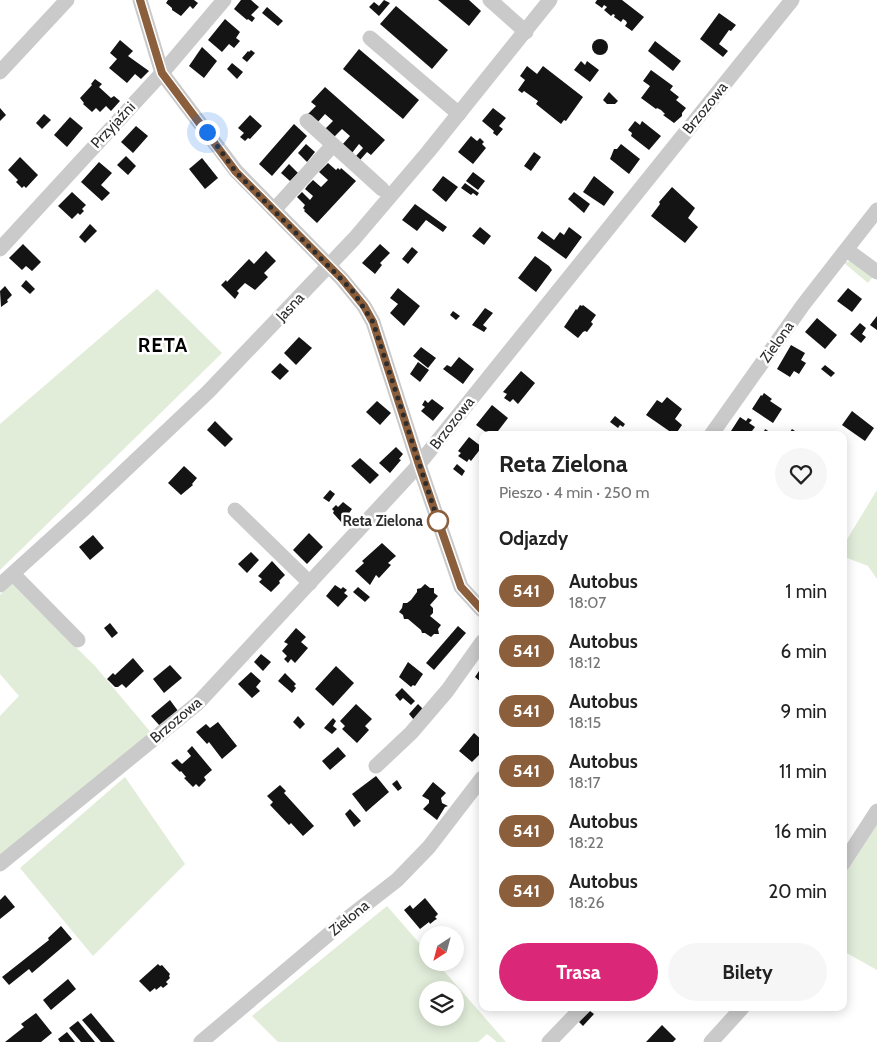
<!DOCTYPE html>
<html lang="pl">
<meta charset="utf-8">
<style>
:root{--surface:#fff;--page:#f6f6f6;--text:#222;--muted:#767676;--accent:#db2777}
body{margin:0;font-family:Cabin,sans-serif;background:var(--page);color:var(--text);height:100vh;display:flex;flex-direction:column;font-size:19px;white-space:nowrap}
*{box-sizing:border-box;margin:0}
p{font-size:16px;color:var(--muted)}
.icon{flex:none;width:28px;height:28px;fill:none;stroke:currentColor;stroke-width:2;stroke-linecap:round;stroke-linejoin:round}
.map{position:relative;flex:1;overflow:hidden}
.side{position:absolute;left:479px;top:431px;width:368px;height:580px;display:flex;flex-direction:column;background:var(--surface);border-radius:10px;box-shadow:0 2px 12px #0003}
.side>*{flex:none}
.badge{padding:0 10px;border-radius:16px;font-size:18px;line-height:32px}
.needle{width:32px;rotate:216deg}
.controls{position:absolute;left:419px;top:926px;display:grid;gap:10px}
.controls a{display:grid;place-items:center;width:45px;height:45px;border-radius:50%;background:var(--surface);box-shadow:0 2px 12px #0003;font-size:25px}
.you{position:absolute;width:25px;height:25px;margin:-12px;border:4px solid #fff;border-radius:50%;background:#1a73e8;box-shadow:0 0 0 8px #1a73e833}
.map>.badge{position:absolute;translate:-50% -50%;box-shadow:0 0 0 2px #fff}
h2{padding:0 20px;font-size:19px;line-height:45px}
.round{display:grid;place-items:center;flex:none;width:52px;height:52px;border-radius:26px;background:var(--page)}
.headline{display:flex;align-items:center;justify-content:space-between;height:85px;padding:0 20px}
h1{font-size:24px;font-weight:700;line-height:38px}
.action{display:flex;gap:10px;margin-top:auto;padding:10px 20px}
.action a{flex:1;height:58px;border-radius:30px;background:var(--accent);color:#fff;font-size:20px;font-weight:700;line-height:58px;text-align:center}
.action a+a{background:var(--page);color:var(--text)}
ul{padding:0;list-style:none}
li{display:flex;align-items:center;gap:15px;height:60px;padding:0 20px}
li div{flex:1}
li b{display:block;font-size:19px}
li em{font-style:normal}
li .badge{min-width:55px;font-weight:700;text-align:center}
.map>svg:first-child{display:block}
.green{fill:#e1ecd9;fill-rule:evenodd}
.building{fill:#141414}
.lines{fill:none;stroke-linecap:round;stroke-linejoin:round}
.minor{stroke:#cacaca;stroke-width:15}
.line-casing{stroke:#fff;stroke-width:11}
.line{stroke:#8b5e3c;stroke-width:8}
.walk{stroke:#2d2d2d;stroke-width:5;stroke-dasharray:0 9}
.stop-dot{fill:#fff;stroke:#8b5e3c;stroke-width:2.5}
.labels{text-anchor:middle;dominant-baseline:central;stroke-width:5;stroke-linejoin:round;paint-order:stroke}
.street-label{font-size:15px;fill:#2d2d2d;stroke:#fff}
.stop-label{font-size:15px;font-weight:bold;fill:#2d2d2d;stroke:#fff;text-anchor:end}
.district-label{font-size:20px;font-weight:bold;letter-spacing:1px;fill:#000;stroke:#fff}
</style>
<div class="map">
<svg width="877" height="1042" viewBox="0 0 877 1042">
<rect width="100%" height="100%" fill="#fff"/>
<g class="green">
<polygon points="852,260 875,274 868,283 844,263"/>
<polygon points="157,289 222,353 0,570 0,424"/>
<polygon points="877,490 877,579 868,566 842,556 843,546"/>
<polygon points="11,583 95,666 153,735 0,856 0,716 19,696 0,674 0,595"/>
<polygon points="125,777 185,864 93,956 20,868"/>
<polygon points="877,824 877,970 843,951 842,879"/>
<path d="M387 906 427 952 428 962 437 963 506 1042H497L487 1034 478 1042H278L252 1016ZM428 990H455V1018H428Z"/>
</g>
<g class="building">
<polygon points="168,0 194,0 198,3 193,9 190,6 181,16 172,10 172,8 166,3"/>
<polygon points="241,0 251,0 259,7 251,15 255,18 252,22 248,19 247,20 234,9"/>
<polygon points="384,0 390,3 379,16 369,7 374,2 379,6"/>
<polygon points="438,0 469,0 481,11 469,26"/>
<polygon points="597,0 622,0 644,17 632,31 625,26 627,23 626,21 623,19 621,22 614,17 615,15 613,14 611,16 604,10 607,7 604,5 602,8 595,3"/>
<polygon points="396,6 448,50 432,69 380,24"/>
<polygon points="267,7 283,21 278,26 262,13"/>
<polygon points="719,13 736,25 731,31 729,30 719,44 728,51 723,57 700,39"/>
<polygon points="225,19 240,32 236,38 240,41 234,48 229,44 222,52 208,40"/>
<circle cx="600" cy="47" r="8"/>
<polygon points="120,40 133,51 128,56 149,71 141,79 135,74 127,83 109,68 117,59 110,53"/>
<polygon points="655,41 681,61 673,71 648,51"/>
<polygon points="202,47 217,61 204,78 189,66"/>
<polygon points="359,49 419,100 403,119 343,69"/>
<polygon points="251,50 255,53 247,62 242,58 248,51 249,52"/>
<polygon points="581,61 585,65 587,61 599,70 590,82 574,70"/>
<polygon points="232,63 243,72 237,79 227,69"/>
<polygon points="527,66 537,74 543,66 583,97 566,121 564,120 561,124 536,104 538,101 524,91 522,93 518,90 525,80 520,76"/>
<polygon points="651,70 673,86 670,90 679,97 676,100 686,108 682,113 682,116 674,123 663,115 665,114 661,110 657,108 656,109 641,98 650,86 643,81"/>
<polygon points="95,79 102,84 99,87 111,98 114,96 120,101 111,111 106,106 100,112 96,108 92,112 83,104 84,103 80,98 92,85 91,84"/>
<polygon points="325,87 385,140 371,155 367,152 360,160 356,156 363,148 359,144 352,153 342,145 350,136 342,129 334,137 325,129 333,121 325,114 317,123 308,114 316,106 311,102"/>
<polygon points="609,92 618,101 615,104 607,104 603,100"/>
<polygon points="0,108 6,115 0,121"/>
<polygon points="493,108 506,118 499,126 503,129 497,136 493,133 494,131 482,121"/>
<polygon points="44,114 51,120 42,129 36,123"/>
<polygon points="250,115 262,126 250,139 248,138 245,141 240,137 244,133 238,128"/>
<polygon points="70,117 83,128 67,147 54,135"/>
<polygon points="635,121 640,125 642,121 661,136 649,150 631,136 632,133 628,130"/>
<polygon points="294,124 307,136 272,176 259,164"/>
<polygon points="136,126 148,136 133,153 121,142"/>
<polygon points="471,136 477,141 480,138 484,142 482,144 486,148 473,164 458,152"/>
<polygon points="306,144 315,152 307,162 298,153"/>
<polygon points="621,144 640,159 629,174 610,159 614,149 617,149"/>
<polygon points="534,152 541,157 531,171 524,166"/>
<polygon points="126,156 136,166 128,175 117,165"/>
<polygon points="20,157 38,175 26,188 24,186 22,188 16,182 18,180 8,170"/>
<polygon points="202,158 218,178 205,189 189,169"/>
<polygon points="99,162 112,173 101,185 110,193 102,201 81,182"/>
<polygon points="328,163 336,170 338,168 340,170 341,168 356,181 317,223 304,211 305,210 303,208 305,205 297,197 302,192 310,200 313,196 305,189 308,185 313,180 321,187 328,180 319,172"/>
<polygon points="289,164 298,173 290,181 281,173"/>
<polygon points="473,172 485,181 478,190 466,181"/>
<polygon points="443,176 458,187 446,202 432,190"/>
<polygon points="594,176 614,192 604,206 583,192"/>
<polygon points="465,183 479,193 477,196 473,193 471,195 461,188"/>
<polygon points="672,187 695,208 688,218 698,227 685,243 651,216 660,204 659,202"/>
<polygon points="72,192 86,205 82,209 84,211 80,215 78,213 72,219 58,206"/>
<polygon points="574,192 590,204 584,213 568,199"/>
<polygon points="415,204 447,227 443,232 426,220 417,231 402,220"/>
<polygon points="90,224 97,231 85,243 79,237"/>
<polygon points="480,227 491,236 484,245 472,236"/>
<polygon points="569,227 582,237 566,259 537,238 542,231 554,240 560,232 564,235"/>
<polygon points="23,244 41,262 32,271 26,266 22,270 9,258"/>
<polygon points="380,244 390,253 380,263 382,265 375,274 362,263"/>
<polygon points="412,247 418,252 408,264 402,259"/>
<polygon points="266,251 276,261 264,273 268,277 255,290 245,283 237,291 239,293 235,299 221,285 226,280 227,282 249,259 254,264"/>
<polygon points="535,256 549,266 552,270 536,292 518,278"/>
<polygon points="26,280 35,289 30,294 21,286"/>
<polygon points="5,286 12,295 7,300 8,302 1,307 0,291"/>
<polygon points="398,288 420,306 404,326 390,313 398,304 390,298"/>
<polygon points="848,288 862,299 852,312 837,301"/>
<polygon points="580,305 582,306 583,305 596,315 591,322 593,324 587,332 585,331 583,332 578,338 564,327 576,309 577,310"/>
<polygon points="485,308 493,313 483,325 487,328 484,332 472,325"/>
<polygon points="453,311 460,316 456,320 450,315"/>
<polygon points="877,316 877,330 870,325"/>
<polygon points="817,318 837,335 825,349 805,332"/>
<polygon points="860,323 866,328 862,334 866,337 861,343 850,334"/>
<polygon points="299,337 312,348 296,365 284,353"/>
<polygon points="791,345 805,353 801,360 806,363 799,374 794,371 790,377 777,369"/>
<polygon points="421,347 436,358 428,368 413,356"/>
<polygon points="459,357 474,369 463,384 443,369 447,365 451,367"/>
<polygon points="418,362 429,370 420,382 410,374"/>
<polygon points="280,363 289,371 280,380 271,372"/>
<polygon points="825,365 835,373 831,377 821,369"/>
<polygon points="521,371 535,383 518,404 513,399 510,402 504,398 507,394 503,392"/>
<polygon points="764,393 772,399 770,401 782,409 773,423 752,409 761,395 762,396"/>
<polygon points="667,397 682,409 675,419 682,425 675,435 646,415 657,400 662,403"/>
<polygon points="432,399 444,408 433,421 421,411 425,407 422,405 425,400 428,403"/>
<polygon points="377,401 391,413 380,425 366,412"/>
<polygon points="492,405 508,418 495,435 489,431 487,433 476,425"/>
<polygon points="852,411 874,428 865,441 842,425"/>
<polygon points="615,416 625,424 623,427 620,425 618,428 610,422"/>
<polygon points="740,417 746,421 748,418 752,420 749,423 755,427 749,435 737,435 731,431"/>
<polygon points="215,421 233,439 225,447 207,430"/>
<polygon points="765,429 773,434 773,435 763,434"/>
<polygon points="792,429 801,435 788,435"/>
<polygon points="469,437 482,447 471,461 469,459 467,462 458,456 461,453 458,451"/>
<polygon points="396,447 403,454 399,459 401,460 390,473 379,463"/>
<polygon points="360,458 379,475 370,484 351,466"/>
<polygon points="457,464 465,471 462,476 453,469"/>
<polygon points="184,466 197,478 192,484 193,485 181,495 168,483"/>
<polygon points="330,490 335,494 329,502 323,498"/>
<polygon points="343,502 352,509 342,523 333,513 334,511 332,509 336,505 338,507"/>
<polygon points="309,533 323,547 307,564 293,550"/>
<polygon points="93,535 104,548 90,560 79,547"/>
<polygon points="382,543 396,556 388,563 391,565 379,578 376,575 370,585 355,571 364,563 362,561"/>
<polygon points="251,552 259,560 247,573 238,564"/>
<polygon points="272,561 285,575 279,581 280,583 271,592 259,582 262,579 258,576"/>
<polygon points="425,584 430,588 434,588 434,593 438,596 430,605 433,608 433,613 430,616 441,625 438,629 439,634 434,634 431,637 425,633 422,633 421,630 408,619 404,619 403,615 399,612 402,608 403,603 407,603 411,600 417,592 417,589 421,588"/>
<polygon points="335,585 341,589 343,587 347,590 344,593 348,596 338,607 326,596"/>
<polygon points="358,587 370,597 365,602 353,592"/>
<polygon points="110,623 118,633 112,638 104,628"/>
<polygon points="458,626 466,633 434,670 426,663"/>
<polygon points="296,628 306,637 301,642 308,648 295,663 291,659 288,663 284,659 287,656 282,651 288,644 284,642"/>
<polygon points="261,654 271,662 263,671 254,662"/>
<polygon points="133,658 144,671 126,688 122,684 118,687 115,687 107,679 113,673 115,675"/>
<polygon points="408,662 423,674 415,686 413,685 411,687 399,677"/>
<polygon points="170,665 182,678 164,693 153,679"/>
<polygon points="336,666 354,683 333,706 315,689"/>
<polygon points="479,671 481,672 482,671 482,683 475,677"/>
<polygon points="251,672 261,681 256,687 260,691 252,698 238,684"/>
<polygon points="285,673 296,684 294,686 296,688 292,693 278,681"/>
<polygon points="402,688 415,701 411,705 403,698 400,701 395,695"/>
<polygon points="170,700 178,711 160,726 151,716"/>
<polygon points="356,704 372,719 365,726 369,730 357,743 342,729 345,726 340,721"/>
<polygon points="418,704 425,711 414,720 409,714"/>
<polygon points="298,716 305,724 300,729 293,722"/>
<polygon points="333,718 336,721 333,726 337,729 332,734 324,728"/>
<polygon points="218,722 237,746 222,759 209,742 207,744 196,732 206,724 210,728"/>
<polygon points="474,733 482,740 482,756 480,754 472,762 459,751"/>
<polygon points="192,746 212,770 204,777 206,780 199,787 196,784 193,787 184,778 186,777 181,771 180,772 171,763 177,759 182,764 191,756 187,751"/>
<polygon points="338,747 346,756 330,770 322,761"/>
<polygon points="376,776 389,792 366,812 352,794"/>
<polygon points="397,780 402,788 398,791 392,784"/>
<polygon points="433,782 446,793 441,798 442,803 448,806 445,807 437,820 423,809 429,803 429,800 422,796"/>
<polygon points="280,785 286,791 284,793 314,826 303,836 291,823 289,825 270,805 273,802 267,796"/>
<polygon points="350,809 361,821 354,827 345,814"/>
<polygon points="5,895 15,907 0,919 0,900"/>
<polygon points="425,898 438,914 435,917 437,919 435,920 430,924 429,922 420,929 404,910 410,905 413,909"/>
<polygon points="61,926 72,939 32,973 29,969 9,985 2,977 49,940 48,938"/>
<polygon points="158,964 160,966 162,965 170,974 169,976 170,978 166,982 168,984 163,988 161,986 156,990 155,988 150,992 139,981"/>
<polygon points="68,979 76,989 51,1010 43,1000"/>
<polygon points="590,1011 594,1014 583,1026 579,1022"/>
<polygon points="36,1013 52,1033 41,1042 5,1042 24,1027 21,1024"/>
<polygon points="91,1013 115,1042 101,1042 82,1020"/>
<polygon points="78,1021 95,1042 81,1042 69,1028"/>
<polygon points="662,1025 676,1039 673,1042 646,1042"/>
<polygon points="67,1032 75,1042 60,1042 58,1039"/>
</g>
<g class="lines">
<g class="minor">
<polyline points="140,0 162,73 236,171 342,279 364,306 373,322 419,465 461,587 482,610"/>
<polyline points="490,0 526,32"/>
<polyline points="370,38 459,114"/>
<polyline points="0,72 67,0"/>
<polyline points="307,121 382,189"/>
<polyline points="274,210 333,145"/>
<polyline points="0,249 162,73 224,0"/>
<polyline points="847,250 877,272"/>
<polyline points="711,435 803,305 877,210"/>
<polyline points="235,510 310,583"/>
<polyline points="13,574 78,640"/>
<polyline points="0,585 83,510 208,392 354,239 428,152 550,0"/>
<polyline points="376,766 411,733 447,691 482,642"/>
<polyline points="0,864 198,703 415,469 792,0"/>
<polyline points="842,865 877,811"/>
<polyline points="201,1042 348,918 397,880 429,847 482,778"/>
<polyline points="549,1042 582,1008"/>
<polyline points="711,1042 742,1008"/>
</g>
</g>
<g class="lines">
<g class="line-casing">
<polyline id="line" points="140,0 162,73 236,172 342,279 364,306 373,322 419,465 461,587 482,610"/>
</g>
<use href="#line" class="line"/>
<polyline class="walk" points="207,132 236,172 352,290 373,322 438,521"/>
</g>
<circle class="stop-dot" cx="438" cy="521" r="10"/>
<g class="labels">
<g class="street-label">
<text transform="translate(705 108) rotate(-51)">Brzozowa</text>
<text transform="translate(113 125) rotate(-47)">Przyjaźni</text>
<text transform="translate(290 307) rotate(-47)">Jasna</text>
<text transform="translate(777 342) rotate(-55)">Zielona</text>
<text transform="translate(452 423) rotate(-52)">Brzozowa</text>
<text transform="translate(176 720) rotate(-40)">Brzozowa</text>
<text transform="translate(349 918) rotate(-39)">Zielona</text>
</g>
<g class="stop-label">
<text x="423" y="521">Reta Zielona</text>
</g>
<g class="district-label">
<text x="163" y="345">RETA</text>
</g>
</g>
</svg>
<div class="controls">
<a><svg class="needle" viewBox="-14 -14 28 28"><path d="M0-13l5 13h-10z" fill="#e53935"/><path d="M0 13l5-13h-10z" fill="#767676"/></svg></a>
<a><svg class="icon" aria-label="layers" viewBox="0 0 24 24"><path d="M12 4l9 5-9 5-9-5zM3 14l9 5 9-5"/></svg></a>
</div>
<div class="you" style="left:207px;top:132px"></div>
<section class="side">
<div class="headline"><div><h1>Reta Zielona</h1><p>Pieszo · 4 min · 250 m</p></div><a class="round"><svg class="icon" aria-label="heart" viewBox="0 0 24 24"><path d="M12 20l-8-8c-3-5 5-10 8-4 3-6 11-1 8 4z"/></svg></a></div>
<h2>Odjazdy</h2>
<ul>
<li><span class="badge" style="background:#8b5e3c;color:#fff">541</span><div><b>Autobus</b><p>18:07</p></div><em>1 min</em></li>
<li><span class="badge" style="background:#8b5e3c;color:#fff">541</span><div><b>Autobus</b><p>18:12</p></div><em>6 min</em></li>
<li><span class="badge" style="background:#8b5e3c;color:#fff">541</span><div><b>Autobus</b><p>18:15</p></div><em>9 min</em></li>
<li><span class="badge" style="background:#8b5e3c;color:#fff">541</span><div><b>Autobus</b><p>18:17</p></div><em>11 min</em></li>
<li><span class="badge" style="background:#8b5e3c;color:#fff">541</span><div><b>Autobus</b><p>18:22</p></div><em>16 min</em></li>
<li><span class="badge" style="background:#8b5e3c;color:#fff">541</span><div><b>Autobus</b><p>18:26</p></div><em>20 min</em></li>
</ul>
<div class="action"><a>Trasa</a><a>Bilety</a></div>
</section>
</div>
